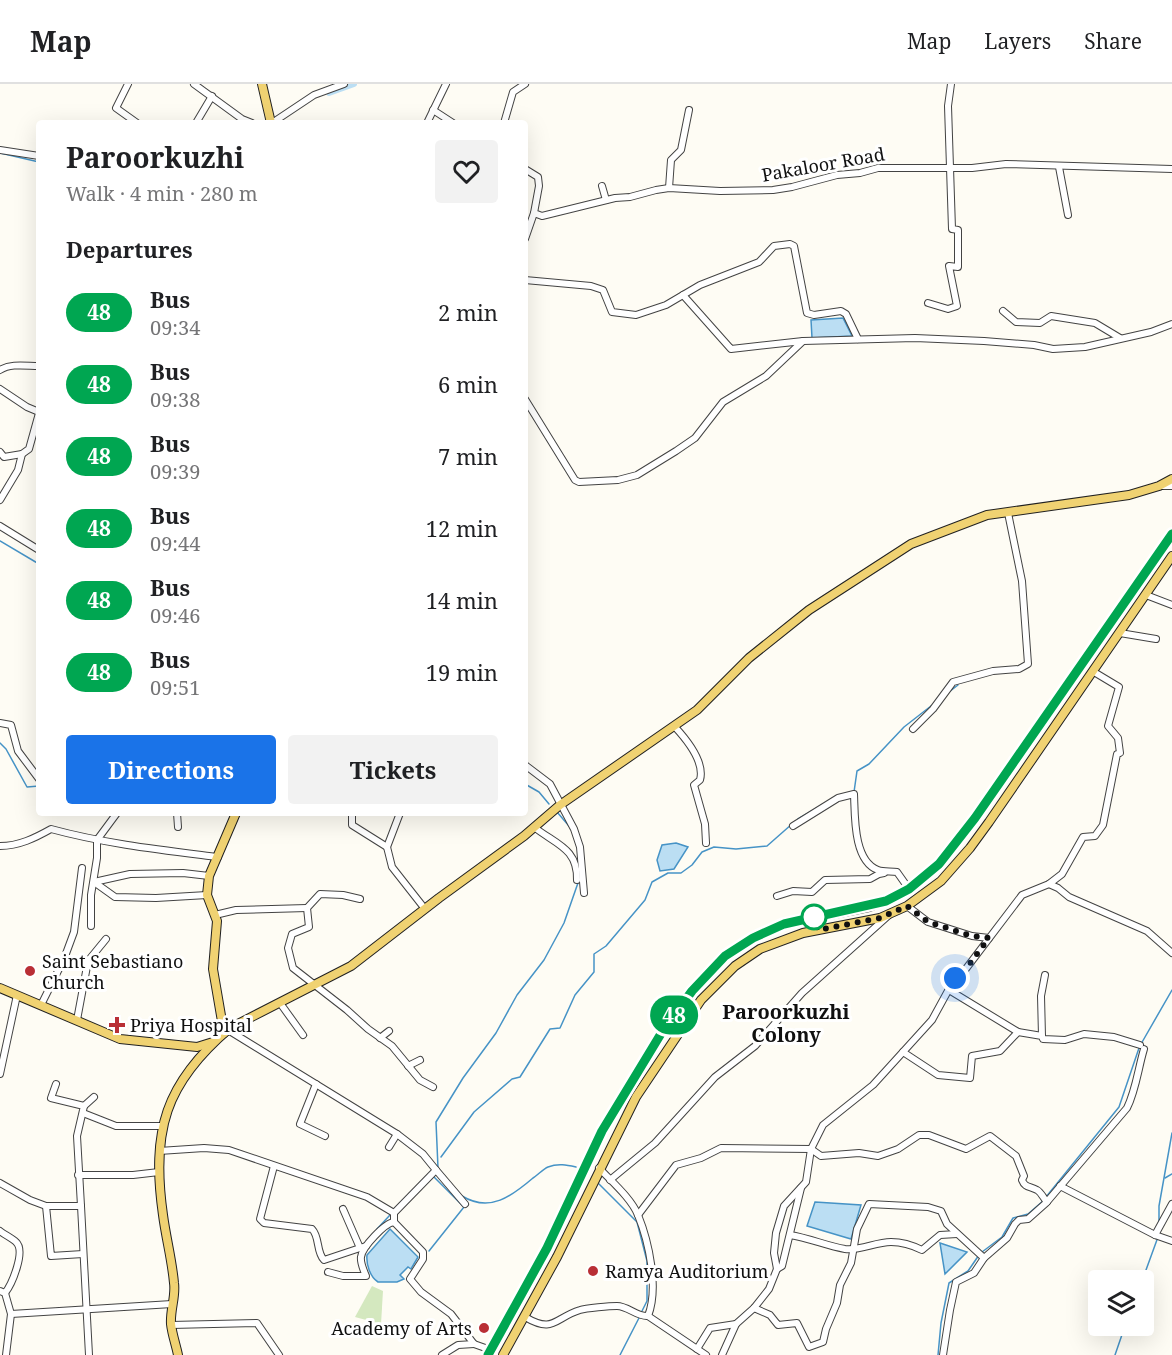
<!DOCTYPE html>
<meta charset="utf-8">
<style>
:root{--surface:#fff;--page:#f2f2f2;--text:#202124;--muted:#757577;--line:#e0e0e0;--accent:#1a73e8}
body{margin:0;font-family:"Noto Serif",serif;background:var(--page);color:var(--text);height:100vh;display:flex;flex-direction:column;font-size:22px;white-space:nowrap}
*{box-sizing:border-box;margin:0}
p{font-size:20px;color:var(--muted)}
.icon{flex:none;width:33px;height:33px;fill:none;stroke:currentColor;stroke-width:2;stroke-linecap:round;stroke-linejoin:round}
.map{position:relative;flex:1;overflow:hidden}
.panel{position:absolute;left:36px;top:36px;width:492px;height:696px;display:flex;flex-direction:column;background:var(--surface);border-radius:6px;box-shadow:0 6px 24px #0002}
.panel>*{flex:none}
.badge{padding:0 12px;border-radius:20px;font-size:21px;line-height:39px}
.controls{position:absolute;left:1088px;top:1186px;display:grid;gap:12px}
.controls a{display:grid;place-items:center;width:66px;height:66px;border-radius:6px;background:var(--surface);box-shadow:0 6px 24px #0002;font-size:30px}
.you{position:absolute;width:30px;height:30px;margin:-15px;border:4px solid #fff;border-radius:50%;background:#1a73e8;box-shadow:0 0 0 9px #1a73e833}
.map>.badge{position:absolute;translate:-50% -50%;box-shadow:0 0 0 3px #fff}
h2{padding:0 30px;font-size:22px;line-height:54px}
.round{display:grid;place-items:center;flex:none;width:63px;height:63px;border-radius:6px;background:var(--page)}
.overview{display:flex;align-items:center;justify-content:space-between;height:102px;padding:0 30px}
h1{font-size:28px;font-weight:700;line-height:45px}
.primary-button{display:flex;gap:12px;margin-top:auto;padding:12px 30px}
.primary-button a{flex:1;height:69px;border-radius:6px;background:var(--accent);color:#fff;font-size:24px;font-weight:700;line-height:69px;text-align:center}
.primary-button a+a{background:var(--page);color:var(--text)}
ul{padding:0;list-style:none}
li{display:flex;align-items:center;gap:18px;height:72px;padding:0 30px}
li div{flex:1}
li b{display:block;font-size:22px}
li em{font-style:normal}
li .badge{min-width:66px;font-weight:700;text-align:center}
header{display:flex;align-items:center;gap:36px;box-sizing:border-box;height:84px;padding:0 30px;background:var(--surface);border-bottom:2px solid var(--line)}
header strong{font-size:28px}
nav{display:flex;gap:33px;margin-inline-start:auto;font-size:21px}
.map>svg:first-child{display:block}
.green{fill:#d4e8bf}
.water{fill:#bbdef3;stroke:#4693c6;stroke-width:1.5}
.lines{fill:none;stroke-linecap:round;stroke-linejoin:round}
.stream{stroke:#4693c6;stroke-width:1.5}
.canal{stroke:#bbdef3;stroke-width:6}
.minor-casing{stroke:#434343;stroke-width:8}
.major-casing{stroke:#212121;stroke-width:10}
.minor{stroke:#fff;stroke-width:6}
.major{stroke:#f0d272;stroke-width:8}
.line-casing{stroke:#fff;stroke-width:14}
.line{stroke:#00a651;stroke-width:9}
.walk{stroke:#101010;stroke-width:6;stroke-dasharray:0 10.8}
.stop-dot{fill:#fff;stroke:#00a651;stroke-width:3}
.poi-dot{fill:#b92f35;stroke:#fff;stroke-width:2}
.labels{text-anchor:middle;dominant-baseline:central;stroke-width:6;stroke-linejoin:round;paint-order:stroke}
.street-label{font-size:18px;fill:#101010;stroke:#fff}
.poi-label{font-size:18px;fill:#101010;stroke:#fff;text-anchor:start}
.neighbourhood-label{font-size:20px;font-weight:bold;fill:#101010;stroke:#fff}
</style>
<header>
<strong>Map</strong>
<nav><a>Map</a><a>Layers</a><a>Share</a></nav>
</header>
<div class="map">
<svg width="1172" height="1271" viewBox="0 0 1172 1271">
<rect width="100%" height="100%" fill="#fefcf4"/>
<polygon class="green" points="372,1202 383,1207 381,1240 355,1233"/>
<g class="water">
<polygon points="843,234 852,252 812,254 811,236"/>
<polygon points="676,759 688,763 674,785 660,787 657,776 662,761"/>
<polygon points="815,1118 861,1121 851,1155 807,1142"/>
<path d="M390 1145 418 1173 411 1185 408 1183 400 1191 404 1195 397 1198H378C370 1193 366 1180 367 1171Z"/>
<polygon points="940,1159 967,1168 945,1190"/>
</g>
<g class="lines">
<g class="stream">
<polyline points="0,69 39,78"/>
<polyline points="0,457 39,480"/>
<polyline points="949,608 958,601"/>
<polyline points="0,659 6,665 27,703 39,702"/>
<polyline points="525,700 539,708 549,720"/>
<polyline points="854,708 857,687 869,680 904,643 931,622"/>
<polyline points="557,728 569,742"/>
<polyline points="798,735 817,724"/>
<polyline points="1141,960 1172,906"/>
<polyline points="441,1073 474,1028 512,995 520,993 550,945 560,944 575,911 594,888 594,870 606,862 645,816 652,798 668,789 681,789 692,781 702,768 714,763 736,765 767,762 792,740"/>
<polyline points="1165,1094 1172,1090"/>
<polyline points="447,1095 438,1084 436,1038 463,994 496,949 517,911 544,876 564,839 579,796"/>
<polyline points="599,1100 637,1138 647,1177 647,1217 642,1227"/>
<path d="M462 1112C490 1129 512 1112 533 1094 538 1091 543 1085 548 1083 558 1079 567 1081 576 1083"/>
<polyline points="1046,1113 1119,1023 1139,964"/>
<polyline points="1159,1137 1159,1122 1172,1049"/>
<polyline points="377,1145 390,1131"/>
<polyline points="429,1167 464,1123 433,1092"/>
<polyline points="982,1168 1002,1153 1013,1134 1028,1130 1043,1117"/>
<polyline points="1142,1197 1158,1153"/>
<polyline points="620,1271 640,1232"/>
<polyline points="938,1271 941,1239 949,1199 968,1187 979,1171"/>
<polyline points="1115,1271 1125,1242"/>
</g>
<polyline class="canal" points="329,9 354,0"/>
<g class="minor-casing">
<g id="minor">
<polyline points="128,0 116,24 137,39"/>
<polyline points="194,0 242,35 252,39"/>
<polyline points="433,26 453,39"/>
<polyline points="196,39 212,12"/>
<polyline points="272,39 314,11 344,0"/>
<polyline points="427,39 446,0"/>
<polyline points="504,39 513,8 525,0"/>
<polyline points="0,66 39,72"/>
<polyline points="1059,83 1068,131"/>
<polyline points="525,85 538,93 539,102 534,129 542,132 615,114 630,113 656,106 669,104 720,107 773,106 792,103 837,91 860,89 878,84 972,84 1006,80 1172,85"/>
<polyline points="602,102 606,116"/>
<polyline points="669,104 671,76 681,66 689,26"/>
<polyline points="525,155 534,129"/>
<polyline points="525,196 591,202 603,206 612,228 636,231 666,221 700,201 759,178 774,162 790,160 794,162 807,229 814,231 841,227 846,230 858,255"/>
<polyline points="683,211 731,265 803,257"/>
<polyline points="928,219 948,225 957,222 949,182 958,183 958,146 952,145 948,22 951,0"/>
<polyline points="1003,227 1016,238 1040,239 1051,232 1095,239 1120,254"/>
<path d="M0 286C11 279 26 282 39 282"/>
<polyline points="0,305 27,323 39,328"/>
<polyline points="525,315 575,396 579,398 618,396 637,391 676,367 695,354 723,318 766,292 803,257 915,254 984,257 1034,261 1053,265 1085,263 1151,248 1172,240"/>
<polyline points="0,368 4,373 22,370"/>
<polyline points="1160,402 1172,402"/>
<polyline points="0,416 18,386 22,370 29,365 39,329"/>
<polyline points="0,442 39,466"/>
<polyline points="1146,511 1172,521"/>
<polyline points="1120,549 1156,555"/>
<polyline points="0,639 11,641 18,667 39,695"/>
<path d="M675 643C687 656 705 678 700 696L694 701 705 740 706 759"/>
<polyline points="913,645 933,625 953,598 993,587 1019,585 1028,580 1022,497 1008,429"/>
<polyline points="525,681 550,700 574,745 580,763 584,809"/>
<polyline points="177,729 178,743"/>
<polyline points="352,729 352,741 387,763 392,783 425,825"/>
<path d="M793 742 838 714 854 710C855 731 853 777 878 786 883 788 891 787 897 788L909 805"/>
<path d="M534 743C555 760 578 764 577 796"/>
<path d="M0 762C19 762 35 754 51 745 106 760 162 766 218 773"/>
<polyline points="387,763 400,729"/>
<polyline points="94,798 115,813 156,814 207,811"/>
<polyline points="94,798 130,790 183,789 209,792"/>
<polyline points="1049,800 1058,804 1069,813 1147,847 1172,869"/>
<polyline points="777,812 793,807 812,808 825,796 870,795 879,790 884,789"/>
<polyline points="360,815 343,811 320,810 307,824 309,843 292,850 288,864 293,884 347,926 368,945 392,962 420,996 433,1003"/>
<polyline points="907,822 928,838 972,852 989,854"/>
<polyline points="215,831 236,826 307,824"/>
<polyline points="91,842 91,811 97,774 97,756 117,729"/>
<polyline points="949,906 1018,948 1042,952 1043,955 1065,956 1084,950 1114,953 1140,961"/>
<polyline points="280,919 303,951"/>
<polyline points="41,921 64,875 74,848 82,784"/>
<polyline points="77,936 88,877 106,855"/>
<polyline points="228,946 397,1050 423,1070 436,1086 394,1129 394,1138 423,1168 423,1175 410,1195 421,1208 451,1230 474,1260 491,1266"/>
<polyline points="1042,952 1041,912 1045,891"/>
<polyline points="380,954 389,947"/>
<polyline points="903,968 938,991 970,994 972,972 1000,967 1018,948"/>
<polyline points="408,982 420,976"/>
<polyline points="0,990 17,911"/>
<polyline points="56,1000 51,1014 84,1022 77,1052 81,1122"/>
<polyline points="316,1000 300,1040 325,1052"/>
<polyline points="84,1022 94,1013"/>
<polyline points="83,1029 116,1042 162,1042"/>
<polyline points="389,1063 397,1050"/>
<polyline points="159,1067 204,1064 229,1066 367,1113 394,1129"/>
<path d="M274 1082 260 1135 264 1139 312 1145C320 1153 316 1168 324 1176L366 1162"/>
<path d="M599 1084C612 1098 631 1114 638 1131 649 1158 659 1204 648 1232"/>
<polyline points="436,1086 465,1120"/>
<polyline points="78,1091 133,1091 159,1088"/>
<polyline points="610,1096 655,1059 715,993 755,962 802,909 889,831"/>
<polyline points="0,1099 30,1116 46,1122 81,1122 89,1271"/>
<polyline points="1060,1102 1155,1151 1172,1157"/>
<polyline points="46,1122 51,1172 83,1170"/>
<polyline points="343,1125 360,1164"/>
<path d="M638 1131 676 1081 701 1074 721 1064 811 1065 821 1072 859 1069 878 1072 898 1065 919 1051H929L966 1065 990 1052 1016 1072 1024 1092 1022 1096C1025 1104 1030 1102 1037 1106 1041 1108 1044 1115 1047 1118"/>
<path d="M0 1147C5 1151 12 1154 16 1158 26 1167 12 1200 5 1209"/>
<path d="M790 1151C809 1154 827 1162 845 1165 861 1167 875 1158 891 1158 903 1158 912 1161 922 1166L940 1151 957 1150"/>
<polyline points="1155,1151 1172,1120"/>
<polyline points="777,1185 782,1182 801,1104"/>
<path d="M328 1188 343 1192H366C364 1187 360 1179 361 1173 362 1163 385 1139 394 1138"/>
<polyline points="0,1207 5,1209 11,1230 6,1271"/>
<polyline points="754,1224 770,1231 778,1241 797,1239 809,1263 823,1258 826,1245 837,1219 840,1201 851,1179 857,1145 869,1120 928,1123 941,1127 947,1140 984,1174"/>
<polyline points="11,1230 172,1220"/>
<path d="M525 1233C554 1250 554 1234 580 1226 586 1224 610 1222 617 1222 628 1222 637 1233 648 1232L706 1271"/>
<polyline points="171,1241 257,1239 279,1271"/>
<polyline points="697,1265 710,1244 736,1240 754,1224 769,1205 777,1185 774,1169 776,1149 784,1122 806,1098 811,1065 823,1041 873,1001 932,936 955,894 965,886 1022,811 1049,800 1062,790 1083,753 1095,752 1103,741 1117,670 1120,669 1118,654 1108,642 1119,603 1094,588"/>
<polyline points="442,1271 458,1261 474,1260"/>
<polyline points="722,1271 736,1240"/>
<path d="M943 1271 950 1226 956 1198 974 1189 984 1174 1007 1154 1015 1140 1019 1136 1028 1135 1046 1119 1127 1024C1136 1006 1138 985 1144 965"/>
</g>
</g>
<g class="major-casing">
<g id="major">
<polyline points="262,0 271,39"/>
<polyline points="0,904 120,955 197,963 213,958"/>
<polyline points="224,949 213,885 217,837 207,811 209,792 236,729"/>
<path d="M178 1271C176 1261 172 1250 171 1240 170 1226 176 1212 174 1199 172 1176 166 1154 163 1131 151 1047 165 999 230 944L351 882 439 814 524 752 560 721 697 626 749 574 809 526 911 460 987 431 1129 411 1159 402 1172 395"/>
<polyline points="488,1271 539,1180 602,1047 662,948 692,907 714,882 739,862 784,840 869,823 897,812 925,793 939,780 975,734 1172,449"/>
<polyline points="503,1271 557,1173 636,1013 701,916 735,882 760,865 803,849 880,834 907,822 941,797 970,764 989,738 1172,472"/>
</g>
</g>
<use href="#minor" class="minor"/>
<use href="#major" class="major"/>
</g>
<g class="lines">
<g class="line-casing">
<polyline id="line" points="488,1271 547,1164 602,1047 662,948 692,907 725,872 753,854 784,840 886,817 909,805 939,780 975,734 1172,450"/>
</g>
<use href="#line" class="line"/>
<polyline class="walk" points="814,833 818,846 880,834 907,822 928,838 972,852 989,854 965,886 955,894"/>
</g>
<circle class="stop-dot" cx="814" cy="833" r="12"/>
<g class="poi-dot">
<circle cx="30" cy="887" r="6"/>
<path d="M114 932h6v6h6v6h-6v6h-6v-6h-6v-6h6z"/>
<circle cx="593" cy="1187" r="6"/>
<circle cx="484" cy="1244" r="6"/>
</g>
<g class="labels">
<g class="street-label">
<text transform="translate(823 80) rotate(-10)">Pakaloor Road</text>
</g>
<g class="poi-label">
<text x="42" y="877">Saint Sebastiano<tspan x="42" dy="21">Church</tspan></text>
<text x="130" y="941">Priya Hospital</text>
<text x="605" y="1187">Ramya Auditorium</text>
<text x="472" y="1244" text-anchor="end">Academy of Arts</text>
</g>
<g class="neighbourhood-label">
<text x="786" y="927">Paroorkuzhi<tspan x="786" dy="23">Colony</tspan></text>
</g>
</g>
</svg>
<div class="controls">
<a><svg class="icon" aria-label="layers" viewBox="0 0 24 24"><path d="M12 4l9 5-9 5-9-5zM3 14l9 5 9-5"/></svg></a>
</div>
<div class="you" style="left:955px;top:894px"></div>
<b class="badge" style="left:674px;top:931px;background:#00a651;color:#fff">48</b>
<section class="panel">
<div class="overview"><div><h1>Paroorkuzhi</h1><p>Walk · 4 min · 280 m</p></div><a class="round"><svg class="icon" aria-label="heart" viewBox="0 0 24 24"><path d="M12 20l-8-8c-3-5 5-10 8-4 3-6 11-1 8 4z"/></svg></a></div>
<h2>Departures</h2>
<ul>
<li><span class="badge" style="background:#00a651;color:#fff">48</span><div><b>Bus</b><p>09:34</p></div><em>2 min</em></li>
<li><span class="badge" style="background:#00a651;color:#fff">48</span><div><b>Bus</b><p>09:38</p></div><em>6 min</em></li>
<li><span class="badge" style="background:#00a651;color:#fff">48</span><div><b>Bus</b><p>09:39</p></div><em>7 min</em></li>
<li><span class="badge" style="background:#00a651;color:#fff">48</span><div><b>Bus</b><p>09:44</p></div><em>12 min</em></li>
<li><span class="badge" style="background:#00a651;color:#fff">48</span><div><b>Bus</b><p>09:46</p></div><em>14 min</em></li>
<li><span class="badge" style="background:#00a651;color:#fff">48</span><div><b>Bus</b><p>09:51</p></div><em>19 min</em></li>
</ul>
<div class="primary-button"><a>Directions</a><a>Tickets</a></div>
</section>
</div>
